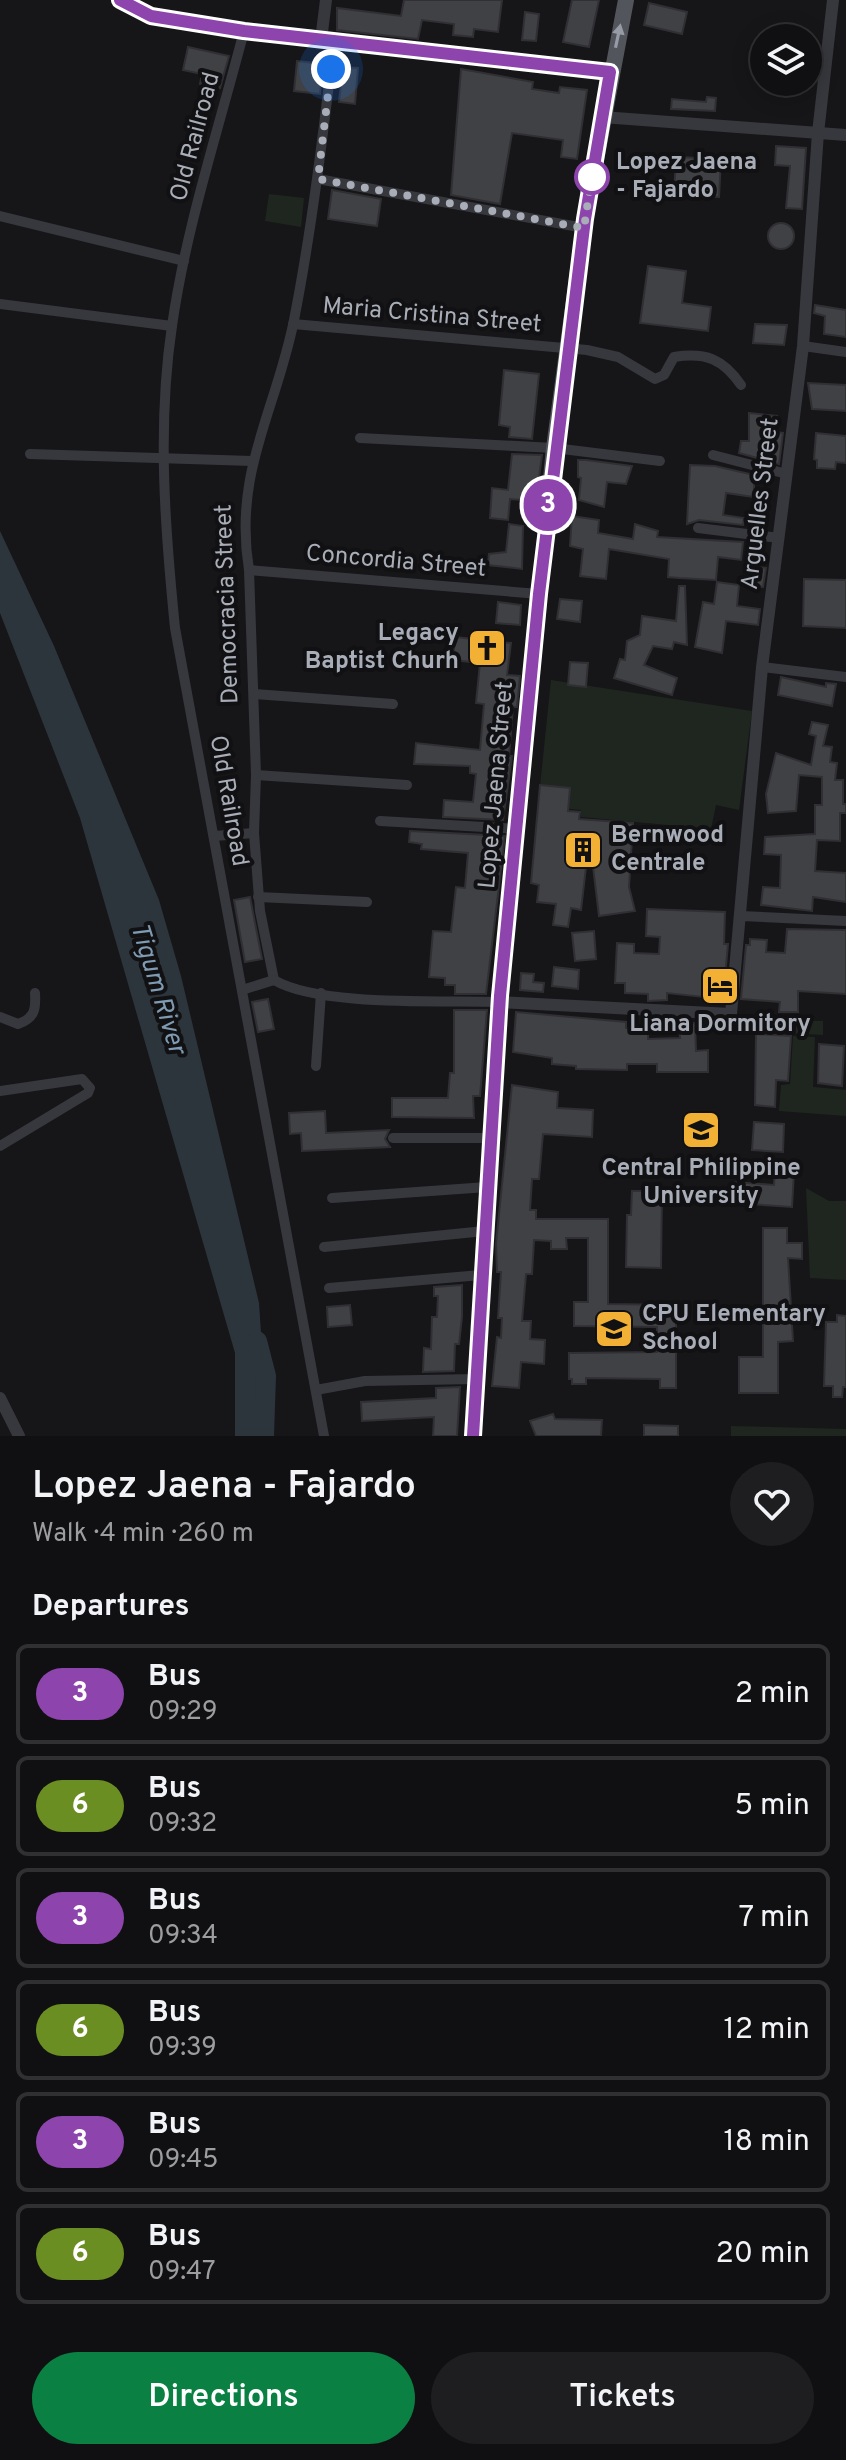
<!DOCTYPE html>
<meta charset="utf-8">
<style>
:root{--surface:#101012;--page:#1e1e20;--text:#f1f3f6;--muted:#9c9d9f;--line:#303032;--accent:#0b8043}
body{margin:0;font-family:Overpass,sans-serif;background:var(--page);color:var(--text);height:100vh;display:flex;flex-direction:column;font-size:30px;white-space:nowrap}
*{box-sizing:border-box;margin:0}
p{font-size:26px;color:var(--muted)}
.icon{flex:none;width:44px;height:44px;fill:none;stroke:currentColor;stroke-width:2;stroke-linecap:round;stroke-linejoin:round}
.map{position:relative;height:1436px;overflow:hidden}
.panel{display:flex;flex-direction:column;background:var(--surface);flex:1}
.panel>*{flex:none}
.badge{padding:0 16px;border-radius:26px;font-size:28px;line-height:52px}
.buttons{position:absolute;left:750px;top:24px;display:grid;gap:16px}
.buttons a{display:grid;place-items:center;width:72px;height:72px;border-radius:50%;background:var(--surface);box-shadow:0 4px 20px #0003,0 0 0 2px var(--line);font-size:40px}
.you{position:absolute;width:40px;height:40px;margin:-20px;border:6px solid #fff;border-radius:50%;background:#1a73e8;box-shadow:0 0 0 12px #1a73e833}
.map>.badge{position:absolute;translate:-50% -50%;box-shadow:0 0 0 4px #fff}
h2{padding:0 32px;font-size:30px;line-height:72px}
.round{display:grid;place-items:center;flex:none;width:84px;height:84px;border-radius:42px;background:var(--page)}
.headline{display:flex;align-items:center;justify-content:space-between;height:136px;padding:0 32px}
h1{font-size:38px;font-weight:600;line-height:60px}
.button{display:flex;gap:16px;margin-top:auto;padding:16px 32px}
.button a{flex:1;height:92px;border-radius:48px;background:var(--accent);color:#fff;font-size:32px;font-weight:600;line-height:92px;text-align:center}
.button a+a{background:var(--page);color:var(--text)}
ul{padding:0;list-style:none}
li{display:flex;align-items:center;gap:24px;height:100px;margin:0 16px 12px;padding:0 16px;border:4px solid var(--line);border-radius:12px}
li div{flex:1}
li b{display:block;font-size:30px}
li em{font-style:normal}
li .badge{min-width:88px;font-weight:700;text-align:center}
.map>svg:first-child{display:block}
.green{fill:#1e261f}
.water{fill:#2c353c}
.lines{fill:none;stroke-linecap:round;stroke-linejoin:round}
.river{stroke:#2c353c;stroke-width:20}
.building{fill:#404145;stroke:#303034;stroke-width:2}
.minor{stroke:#37383d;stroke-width:10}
.tertiary{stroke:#37383d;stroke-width:12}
.primary{stroke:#53555c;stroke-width:16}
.oneway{fill:#979ba6}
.line-casing{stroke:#fff;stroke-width:18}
.line{stroke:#8e44ad;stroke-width:12}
.walk{stroke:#a8adb8;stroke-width:8;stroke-dasharray:0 14.4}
.stop-dot{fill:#fff;stroke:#8e44ad;stroke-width:4}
.labels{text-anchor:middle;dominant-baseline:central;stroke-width:8;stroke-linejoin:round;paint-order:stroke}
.street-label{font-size:24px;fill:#a8adb8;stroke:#111113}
.stop-label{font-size:24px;font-weight:bold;fill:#a8adb8;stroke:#111113;text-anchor:start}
.poi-label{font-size:24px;font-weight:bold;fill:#a8adb8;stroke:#111113;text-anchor:start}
.water-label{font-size:26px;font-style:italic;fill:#7f9bb3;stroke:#111113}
</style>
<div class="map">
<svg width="846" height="1436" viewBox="0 0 846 1436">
<rect width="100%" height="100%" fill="#161618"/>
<g class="green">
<polygon points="269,194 304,198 301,227 265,221"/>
<polygon points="551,680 752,711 739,810 716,805 711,829 581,817 581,810 538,806"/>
<polygon points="756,1021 823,1021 823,1035 755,1031"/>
<polygon points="793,1036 815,1037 813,1087 846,1090 846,1116 779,1111 781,1085 790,1084"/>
<polygon points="806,1188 829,1201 846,1201 846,1280 810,1278"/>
<polygon points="731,1426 846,1429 846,1436 731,1436"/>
</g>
<polygon class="water" points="0,531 54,646 159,900 181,976 259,1303 268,1436 235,1436 235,1353 80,818 0,613"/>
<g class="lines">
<polyline class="river" points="257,1341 266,1376 264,1436"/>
</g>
<g class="building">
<polygon points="404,0 502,0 498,32 474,29 473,37 453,35 454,24 422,20 418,39 337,30 337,8 401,16"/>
<polygon points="572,0 599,0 589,47 563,42"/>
<polygon points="649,3 687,12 682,34 644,25"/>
<polygon points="525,12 539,14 536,41 522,40"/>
<polygon points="188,47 229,56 220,88 200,84 202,74 183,70"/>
<polygon points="297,61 323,64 320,94 294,91"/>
<polygon points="343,67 358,68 355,104 339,102"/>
<polygon points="461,69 533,82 532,89 559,93 560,87 587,90 577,159 561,157 563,140 512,133 500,204 451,195"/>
<polygon points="707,97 716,98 715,111 671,109 672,99 706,102"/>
<polygon points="776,146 806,148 802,209 786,208 790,166 775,165"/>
<polygon points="676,157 721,159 719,197 674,195"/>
<polygon points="332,190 381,199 377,226 328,219"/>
<circle cx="781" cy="236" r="13"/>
<polygon points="648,266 686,271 682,303 711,307 708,331 640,323"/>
<polygon points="815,305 846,310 846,337 824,334 825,316 814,313"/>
<polygon points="755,324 787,325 784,345 753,343"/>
<polygon points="504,370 539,374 532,439 509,437 510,427 499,425"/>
<polygon points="808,383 846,385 846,411 812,409"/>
<polygon points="749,413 777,416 774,432 783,433 779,464 739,453 741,441 749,441"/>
<polygon points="816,433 846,436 846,463 836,462 835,469 817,468 817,460 814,459"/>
<polygon points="512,454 542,455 536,501 510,499 508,520 490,518 492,488 508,490"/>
<polygon points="578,460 586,460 632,466 626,484 607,482 604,507 579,500 581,478 578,477"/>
<polygon points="690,465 715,466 754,475 754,497 726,493 723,515 744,518 743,525 699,520 687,524"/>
<polygon points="572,516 599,520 598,533 633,539 635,524 658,531 657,537 743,542 741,560 718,557 716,580 679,578 668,577 669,559 609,549 606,579 580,576 583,549 570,546"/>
<polygon points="509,524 523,526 522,569 488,565 489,554 506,552"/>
<polygon points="746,566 766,568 763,587 745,586"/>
<polygon points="804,579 846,580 846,628 803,626"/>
<polygon points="717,582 739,585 737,606 760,609 758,625 726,621 722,653 695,647 703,602 714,604"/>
<polygon points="679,586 685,586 687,645 674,642 672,649 653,646 644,665 677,678 672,695 614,678 620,659 625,660 627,641 640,635 642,616 676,621"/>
<polygon points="560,599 582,601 580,622 557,619"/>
<polygon points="498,602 521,605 520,625 496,623"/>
<polygon points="455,637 511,643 507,675 520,676 517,707 513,707 509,756 512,756 503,820 443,817 444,800 473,802 476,774 470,773 470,766 414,764 416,743 480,750 484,704 476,703 480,663 453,660"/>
<polygon points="570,662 588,663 586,687 568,685"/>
<polygon points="781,677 826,687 826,683 836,684 832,706 778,695"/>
<polygon points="812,722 828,725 823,746 832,747 830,762 837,763 835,780 843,780 843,804 846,804 846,813 840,813 840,841 817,840 815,871 846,873 846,902 813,897 812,911 761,905 763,887 780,888 781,855 764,854 765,837 815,834 815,805 822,805 822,777 799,775 796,811 768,813 766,794 776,753 811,765 816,736 809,734"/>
<polygon points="540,785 570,788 568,811 580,812 579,819 633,823 629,887 635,911 599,916 591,850 588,850 581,910 571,908 568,927 553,925 556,904 537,902 539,885 531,883"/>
<polygon points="410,831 505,836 486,994 455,994 455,985 445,985 445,978 429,977 433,931 451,932 456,887 465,888 468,853 421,849 422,844 409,842"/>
<polygon points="250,897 262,959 245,962 234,900"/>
<polygon points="647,909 725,912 724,944 728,944 723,999 667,993 667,1000 648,1001 648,994 625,993 625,983 615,983 617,943 634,944 634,953 659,954 660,937 646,936"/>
<polygon points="787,929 846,930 846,994 798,991 798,1012 779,1012 780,1002 741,999 746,945 750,945 750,939 767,940 766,952 785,953"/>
<polygon points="594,931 596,959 575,961 572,933"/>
<polygon points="554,967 579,970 578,989 552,986"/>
<polygon points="521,973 534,974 533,982 544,983 543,992 520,990"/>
<polygon points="268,999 274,1029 258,1032 252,1002"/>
<polygon points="454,1010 487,1010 480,1096 473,1096 474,1118 392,1117 392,1098 448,1098 450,1073 454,1073"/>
<polygon points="516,1012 626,1022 626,1028 648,1028 648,1039 680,1038 679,1023 695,1023 696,1051 708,1050 708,1072 657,1072 657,1064 627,1064 627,1070 576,1069 576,1066 552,1064 552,1058 513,1052"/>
<polygon points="756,1034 791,1036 788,1081 776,1080 775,1107 755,1105"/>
<polygon points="819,1044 844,1046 842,1086 818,1083"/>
<polygon points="512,1085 558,1092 557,1108 593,1110 592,1137 543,1134 539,1179 532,1179 530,1210 536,1210 536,1219 608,1219 608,1304 676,1305 676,1388 660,1388 660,1379 586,1378 586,1384 572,1384 572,1379 569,1379 569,1353 657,1352 657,1327 574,1326 574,1302 588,1302 588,1238 566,1238 567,1249 551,1249 551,1241 534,1240 532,1274 526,1274 522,1321 531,1321 530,1339 545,1340 544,1364 521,1362 519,1388 492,1386 497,1337 501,1338 502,1318 498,1318 501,1272 497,1272 496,1244"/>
<polygon points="325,1111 326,1133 389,1130 385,1139 390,1147 302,1151 301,1133 290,1134 289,1113"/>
<polygon points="754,1122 784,1124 783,1152 752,1150"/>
<polygon points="775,1171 794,1172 792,1207 734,1203 735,1182 774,1185"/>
<polygon points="632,1191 662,1191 661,1268 626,1267 627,1215 631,1215"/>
<polygon points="763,1228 787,1228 787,1243 802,1243 802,1259 788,1258 793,1341 778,1342 778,1393 739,1393 739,1357 763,1357"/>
<polygon points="462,1285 462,1317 459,1344 455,1344 454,1371 423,1372 424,1348 431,1349 432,1317 437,1317 438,1296 434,1296 434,1287"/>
<polygon points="350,1305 352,1325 328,1327 327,1307"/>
<polygon points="837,1315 846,1316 846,1387 843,1387 842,1397 833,1397 833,1386 824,1386 826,1322 837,1322"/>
<polygon points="460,1387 457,1436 433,1436 434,1417 362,1421 361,1402 436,1398 436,1388"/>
<polygon points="553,1414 555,1419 602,1420 601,1436 536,1436 530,1421"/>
<polygon points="644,1425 678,1426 678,1436 644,1436"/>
</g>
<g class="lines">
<g class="minor">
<path d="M244 31C219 128 186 227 172 326 157 426 165 528 175 628L324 1436"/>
<polyline points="318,179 584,228"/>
<polyline points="0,216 184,261"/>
<polyline points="0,304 172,326"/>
<path d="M293 324 587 350 618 357 655 379 664 375 674 357C706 352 723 359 741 385"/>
<polyline points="803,346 846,352"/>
<polyline points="360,438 554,448 660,461"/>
<polyline points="30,454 252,461"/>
<polyline points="713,455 787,474"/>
<polyline points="698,528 779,538"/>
<polyline points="249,570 539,594"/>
<polyline points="762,667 846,677"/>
<polyline points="254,694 393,704"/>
<polyline points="256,775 407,785"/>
<polyline points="380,821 517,829"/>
<polyline points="214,836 254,833"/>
<polyline points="258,897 367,902"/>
<polyline points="741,916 846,921"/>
<path d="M274 980 260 911 254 833 256 775 249 570C233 472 276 411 294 320 312 228 323 135 334 42"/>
<path d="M274 980C320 1007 443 1000 500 1002"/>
<polyline points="242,990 274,980"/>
<path d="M0 1017 18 1024C35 1018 36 1009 35 993"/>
<polyline points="316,1066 321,993"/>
<polyline points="0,1091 82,1079 90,1088 88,1093 0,1146"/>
<polyline points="393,1138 490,1138"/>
<polyline points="332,1198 487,1187"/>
<polyline points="324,1247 485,1231"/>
<polyline points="329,1288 481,1275"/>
<polyline points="316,1390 365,1381 477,1379"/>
</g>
<g class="tertiary">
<polyline points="321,40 326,0"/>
<polyline points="602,117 846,135"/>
<polyline points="500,1002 731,1014 762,667 803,346 818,133 833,0"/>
<polyline points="0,1398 19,1436"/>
</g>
<g class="primary">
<polyline points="120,0 151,16 244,31 610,72"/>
<polyline points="473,1436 500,996 554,448 585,219 626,0"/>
</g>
</g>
<defs><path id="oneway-solid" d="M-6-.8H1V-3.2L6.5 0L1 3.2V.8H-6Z" transform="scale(2)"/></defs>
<use class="oneway" href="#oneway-solid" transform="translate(618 36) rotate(-78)"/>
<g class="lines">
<g class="line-casing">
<polyline id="line" points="120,0 151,16 244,31 610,72 585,219 539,594 500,996 473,1436"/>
</g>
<use href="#line" class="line"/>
<polyline class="walk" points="331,69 318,179 584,228 593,168 592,177"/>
</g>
<defs>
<g id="church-square" transform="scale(2)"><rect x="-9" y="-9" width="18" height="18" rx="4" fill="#f2b134" stroke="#111113"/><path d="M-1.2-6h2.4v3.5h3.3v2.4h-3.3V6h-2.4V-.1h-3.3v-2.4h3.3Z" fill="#111"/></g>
<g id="building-square" transform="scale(2)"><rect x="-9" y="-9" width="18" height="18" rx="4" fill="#f2b134" stroke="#111113"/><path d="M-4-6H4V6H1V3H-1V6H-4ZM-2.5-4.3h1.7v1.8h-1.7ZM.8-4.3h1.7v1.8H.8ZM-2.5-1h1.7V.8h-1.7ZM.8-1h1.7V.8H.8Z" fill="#111"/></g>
<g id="hotel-square" transform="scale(2)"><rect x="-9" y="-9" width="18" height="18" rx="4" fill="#f2b134" stroke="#111113"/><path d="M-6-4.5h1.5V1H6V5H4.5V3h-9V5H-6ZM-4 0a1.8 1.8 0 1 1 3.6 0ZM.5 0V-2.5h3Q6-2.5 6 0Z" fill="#111"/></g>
<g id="university-square" transform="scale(2)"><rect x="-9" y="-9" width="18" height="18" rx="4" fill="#f2b134" stroke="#111113"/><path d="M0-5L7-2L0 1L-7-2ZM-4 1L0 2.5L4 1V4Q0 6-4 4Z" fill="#111"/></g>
<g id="school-square" transform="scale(2)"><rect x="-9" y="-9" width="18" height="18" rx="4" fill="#f2b134" stroke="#111113"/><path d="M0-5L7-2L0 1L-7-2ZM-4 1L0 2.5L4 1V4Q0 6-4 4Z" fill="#111"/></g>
</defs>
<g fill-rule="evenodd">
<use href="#church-square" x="487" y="648"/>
<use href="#building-square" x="583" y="850"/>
<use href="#hotel-square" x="720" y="986"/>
<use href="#university-square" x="701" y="1130"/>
<use href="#school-square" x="614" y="1329"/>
</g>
<circle class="stop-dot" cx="592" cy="177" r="16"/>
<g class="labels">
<g class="street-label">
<text transform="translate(196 137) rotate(-75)">Old Railroad</text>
<text transform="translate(432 316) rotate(5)">Maria Cristina Street</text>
<text transform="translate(761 504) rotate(-83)">Arguelles Street</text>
<text transform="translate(396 562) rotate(5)">Concordia Street</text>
<text transform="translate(228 604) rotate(-92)">Democracia Street</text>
<text transform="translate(497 785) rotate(-85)">Lopez Jaena Street</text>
<text transform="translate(228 801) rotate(80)">Old Railroad</text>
</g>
<g class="stop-label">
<text x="616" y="163">Lopez Jaena<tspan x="616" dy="28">- Fajardo</tspan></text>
</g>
<g class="poi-label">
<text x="459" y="634" text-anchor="end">Legacy<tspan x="459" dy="28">Baptist Churh</tspan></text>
<text x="611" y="836">Bernwood<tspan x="611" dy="28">Centrale</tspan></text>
<text x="720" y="1025" text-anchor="middle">Liana Dormitory</text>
<text x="701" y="1169" text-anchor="middle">Central Philippine<tspan x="701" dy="28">University</tspan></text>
<text x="642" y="1315">CPU Elementary<tspan x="642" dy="28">School</tspan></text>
</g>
<g class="water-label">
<text transform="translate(157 989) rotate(73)">Tigum River</text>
</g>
</g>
</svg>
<div class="buttons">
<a><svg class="icon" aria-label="layers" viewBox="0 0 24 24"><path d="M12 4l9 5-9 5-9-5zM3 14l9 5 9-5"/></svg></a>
</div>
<div class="you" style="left:331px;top:69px"></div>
<b class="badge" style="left:548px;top:505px;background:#8e44ad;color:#fff">3</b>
</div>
<section class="panel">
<div class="headline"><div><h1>Lopez Jaena - Fajardo</h1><p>Walk · 4 min · 260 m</p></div><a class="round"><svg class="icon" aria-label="heart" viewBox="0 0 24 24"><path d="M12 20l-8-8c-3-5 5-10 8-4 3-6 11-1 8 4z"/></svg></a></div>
<h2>Departures</h2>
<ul>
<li><span class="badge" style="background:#8e44ad;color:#fff">3</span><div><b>Bus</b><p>09:29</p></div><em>2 min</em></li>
<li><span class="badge" style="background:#6b8e23;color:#fff">6</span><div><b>Bus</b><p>09:32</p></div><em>5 min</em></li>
<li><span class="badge" style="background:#8e44ad;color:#fff">3</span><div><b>Bus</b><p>09:34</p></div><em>7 min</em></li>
<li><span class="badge" style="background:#6b8e23;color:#fff">6</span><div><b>Bus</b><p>09:39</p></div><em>12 min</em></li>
<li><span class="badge" style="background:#8e44ad;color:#fff">3</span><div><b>Bus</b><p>09:45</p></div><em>18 min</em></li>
<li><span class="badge" style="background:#6b8e23;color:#fff">6</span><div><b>Bus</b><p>09:47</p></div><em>20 min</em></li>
</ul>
<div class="button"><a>Directions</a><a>Tickets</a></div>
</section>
